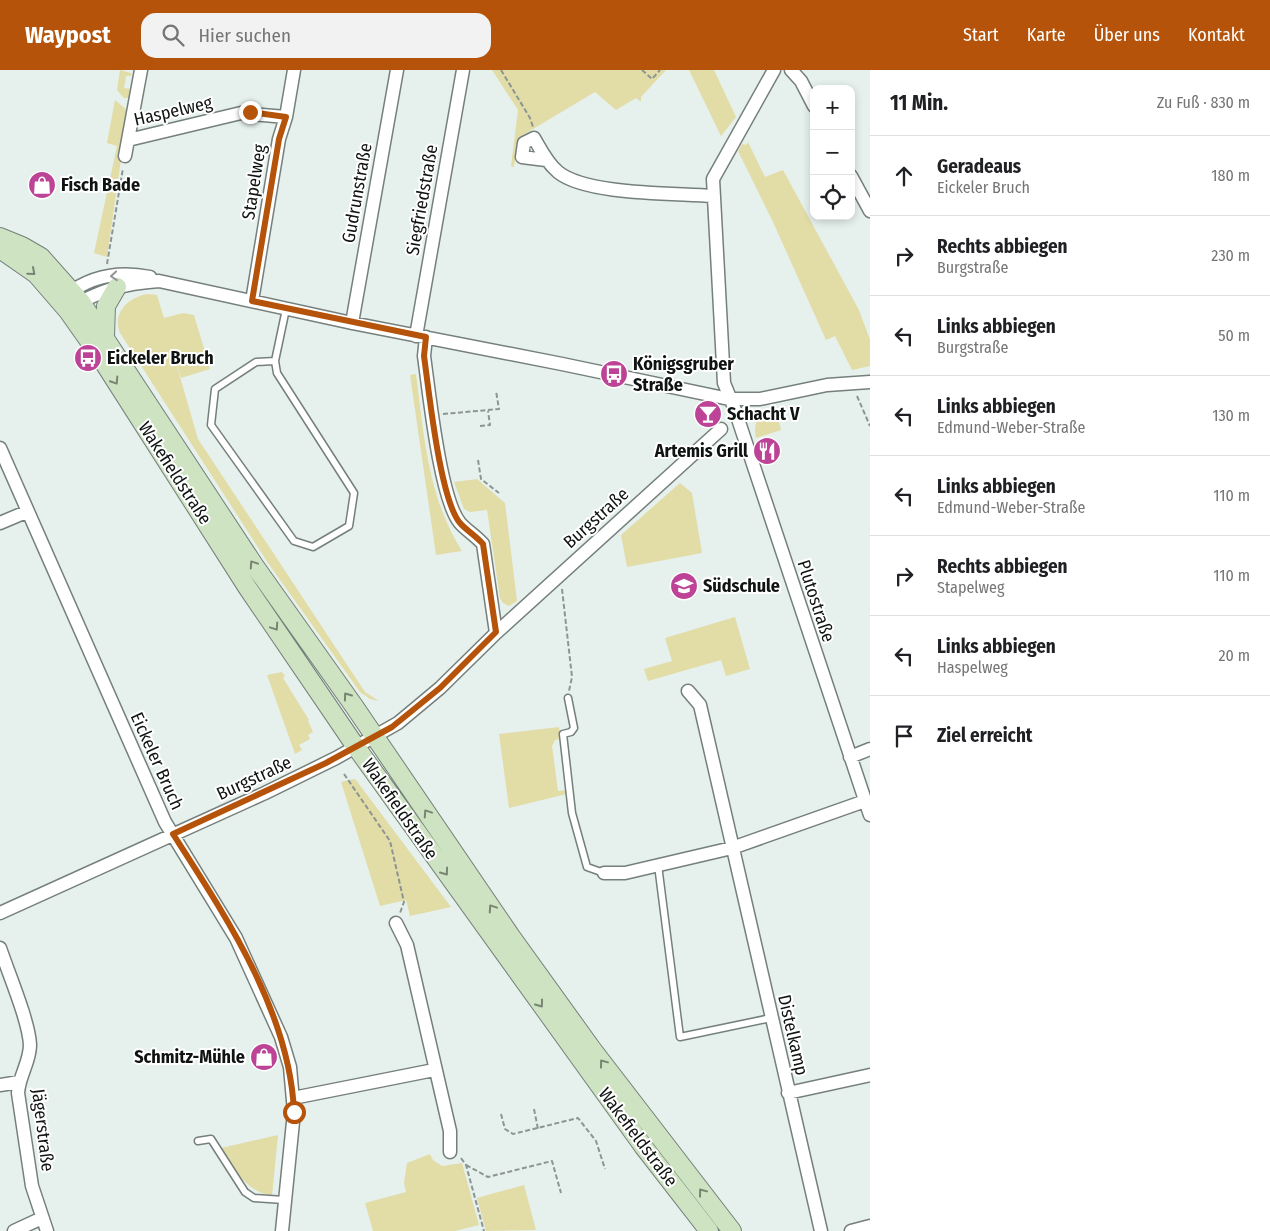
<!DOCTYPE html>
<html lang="de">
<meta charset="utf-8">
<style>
:root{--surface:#fff;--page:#f2f2f2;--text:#202124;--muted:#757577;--line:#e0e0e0;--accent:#b45309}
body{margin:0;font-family:"Fira Sans Condensed",sans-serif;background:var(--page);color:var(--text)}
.controls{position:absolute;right:15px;top:15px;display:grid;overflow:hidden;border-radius:10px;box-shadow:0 2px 8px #0003}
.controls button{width:45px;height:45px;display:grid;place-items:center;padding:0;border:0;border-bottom:1px solid var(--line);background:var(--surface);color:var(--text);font:25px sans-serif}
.stop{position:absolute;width:15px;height:15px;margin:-11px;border:4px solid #b45309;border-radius:50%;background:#fff}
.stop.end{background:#b45309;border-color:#fff;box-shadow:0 1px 5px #0008}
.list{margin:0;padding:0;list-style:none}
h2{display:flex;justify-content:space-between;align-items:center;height:65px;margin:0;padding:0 20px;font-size:21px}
h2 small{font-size:16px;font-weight:400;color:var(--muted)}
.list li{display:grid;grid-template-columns:32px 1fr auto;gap:15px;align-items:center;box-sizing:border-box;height:80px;padding:0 20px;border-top:1px solid var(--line)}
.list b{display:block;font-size:19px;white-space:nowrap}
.list p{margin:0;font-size:16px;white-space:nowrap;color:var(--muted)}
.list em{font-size:16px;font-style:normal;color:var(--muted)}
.icon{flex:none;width:28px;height:28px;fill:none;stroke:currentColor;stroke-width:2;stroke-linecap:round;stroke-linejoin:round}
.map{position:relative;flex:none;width:870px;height:1161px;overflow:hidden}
header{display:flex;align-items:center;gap:30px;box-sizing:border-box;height:70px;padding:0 25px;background:var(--accent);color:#fff}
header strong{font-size:24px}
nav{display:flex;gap:28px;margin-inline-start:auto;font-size:18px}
.search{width:350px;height:45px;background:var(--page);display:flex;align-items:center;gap:12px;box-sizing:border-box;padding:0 18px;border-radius:15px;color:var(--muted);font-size:19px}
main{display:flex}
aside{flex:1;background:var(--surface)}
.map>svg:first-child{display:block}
</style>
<header>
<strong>Waypost</strong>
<div class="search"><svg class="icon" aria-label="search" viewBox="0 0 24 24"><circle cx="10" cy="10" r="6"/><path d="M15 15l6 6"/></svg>Hier suchen</div>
<nav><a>Start</a><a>Karte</a><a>Über uns</a><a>Kontakt</a></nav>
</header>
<main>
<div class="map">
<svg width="870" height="1161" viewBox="0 0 870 1161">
<rect width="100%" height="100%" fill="#e6f1ed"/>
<path fill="#e2dca7" d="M120 0 131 3V6H126L124 18 132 19 129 28H124L117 20Z
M492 0H666L641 27V32L636 28 616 40 595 22 518 68 514 97 511 96 518 40Z
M689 0H714L736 47 721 66Z
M115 30 128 41 107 187 94 183 117 76 107 73Z
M748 72 765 107 783 100 859 240 870 270V296L852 300 835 266 826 270 773 152 738 81 742 74 746 75Z
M148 224 157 225 164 248 183 243 194 245 210 299 181 308 172 279 198 369 365 622 379 631 370 629 360 622 268 493 120 263C112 243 128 227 148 224Z
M416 304C424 365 428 428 462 481L436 485 410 305Z
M776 338 781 360 756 368C752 352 760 342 776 338Z
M477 409 505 433 517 531 509 536 503 533 500 528 487 440 470 442 464 439 454 412Z
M680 413 692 423 702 483 627 497 621 465Z
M735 547 750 599 726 606 721 590 648 611 644 599 672 591 665 568Z
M282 602 285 606 283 608 309 650 308 651 313 662 308 665 310 669 299 675 302 680 295 684 267 605Z
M559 657 561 669 555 670 552 676 558 721 567 720V724L509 738 499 664Z
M354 709 356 710 451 837 410 846 406 830 380 836 341 712Z
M278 1065 272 1126C245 1121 235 1099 221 1078Z
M430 1084 433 1090 442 1096 462 1093 479 1155 455 1161H373L365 1133 406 1122 404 1113 407 1093Z
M524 1115 536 1160 486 1161 477 1128Z"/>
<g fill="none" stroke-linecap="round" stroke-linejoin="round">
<g stroke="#757f7b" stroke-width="9">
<path id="service" d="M275 291 256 292 215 319 211 355 294 471 313 477 349 456 354 423 277 303 275 291 286 239
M568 628 574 658 571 662 563 664 572 743 587 797 604 803
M658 795 680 967 771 948
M198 1071 211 1069 245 1122 254 1128 284 1130"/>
</g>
<g stroke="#757f7b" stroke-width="15">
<path id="minor" d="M774 0 713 109 724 313 735 340 870 745
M791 0 801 11 814 36
M128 70 241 43 286 47
M125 86 141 0
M546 90 522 87 524 73 534 68C541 80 547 93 558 102 586 125 674 123 712 126
M851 106 870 141
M65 226C90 206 120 201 150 207
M252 231 279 69 286 47 294 0
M74 237C99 219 129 213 159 211L352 253 562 294 729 329H760L827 315 870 312
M352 253 397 0
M416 266 463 0
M426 267 424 286C429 321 440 429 460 453 466 460 475 465 483 474L496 563
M0 378 165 752 236 868 281 967 290 997 294 1042 282 1161
M0 453 26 442
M688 621 700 635 821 1161
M850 687 870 679
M604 803H625L732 778 865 731
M0 843 265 723 336 688 398 653 440 618 496 563 721 359
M396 853 407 875 450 1061V1082
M0 878C8 902 29 951 30 975 30 992 19 1006 18 1023L32 1116 47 1161
M0 1015 19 1012
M788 1023 870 1005
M293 1028 434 1000
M14 1161 42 1148
M851 1161 870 1156"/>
</g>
<g stroke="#757f7b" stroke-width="20">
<path id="secondary" d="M0 167 22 176 41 187 81 232 254 495 354 636 510 865 592 979 732 1161
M0 179 36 204 68 241 99 285 247 517 356 677 643 1076 709 1161
M105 267 106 236 117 217"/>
</g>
<path stroke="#8d9592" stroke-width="2" stroke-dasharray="5 2.5" stroke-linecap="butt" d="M501 0 530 48 533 57
M642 0 652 9 660 0
M107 194 123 98
M857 326 870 356
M443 344 499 339 496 321
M480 356 490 355 488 341
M478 390 481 409 499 423
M562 519 572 607 569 621
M344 704 390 771 404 832 400 843
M534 1039 538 1059
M501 1044 505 1059 513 1064 578 1048 596 1071 605 1099
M461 1088 466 1095 484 1161
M466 1095 488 1107 552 1091 561 1123"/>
<use href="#service" stroke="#fff" stroke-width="6"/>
<use href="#minor" stroke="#fff" stroke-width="12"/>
<use href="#secondary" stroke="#cee3c2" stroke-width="18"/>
</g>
<defs><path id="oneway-chevron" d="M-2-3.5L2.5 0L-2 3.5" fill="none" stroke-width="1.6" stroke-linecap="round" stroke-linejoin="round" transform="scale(1.25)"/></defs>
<g stroke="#788572">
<use href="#oneway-chevron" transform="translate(32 202) rotate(41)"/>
<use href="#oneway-chevron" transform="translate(115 311) rotate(57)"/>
<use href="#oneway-chevron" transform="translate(253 494) rotate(-124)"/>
<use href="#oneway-chevron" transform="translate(275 557) rotate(56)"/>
<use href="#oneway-chevron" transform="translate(347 626) rotate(-126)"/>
<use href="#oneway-chevron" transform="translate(427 743) rotate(-124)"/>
<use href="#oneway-chevron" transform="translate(445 802) rotate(54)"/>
<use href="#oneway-chevron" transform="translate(492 838) rotate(-124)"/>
<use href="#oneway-chevron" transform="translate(540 934) rotate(54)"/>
<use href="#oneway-chevron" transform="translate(603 993) rotate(-127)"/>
<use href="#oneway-chevron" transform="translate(702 1122) rotate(-127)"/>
</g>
<use stroke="#939594" href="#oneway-chevron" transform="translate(114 206) rotate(175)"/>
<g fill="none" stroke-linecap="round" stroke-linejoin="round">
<path stroke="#b45309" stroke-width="6" d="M250 42 286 47 279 69 252 231 426 267 424 286C429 321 440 430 460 453 466 460 475 465 483 474L496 562 440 618 392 657 326 693 173 764C225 845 290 942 294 1042"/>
</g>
<defs>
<g id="shop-disc" transform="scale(1.4375)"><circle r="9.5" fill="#bc4396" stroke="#fff"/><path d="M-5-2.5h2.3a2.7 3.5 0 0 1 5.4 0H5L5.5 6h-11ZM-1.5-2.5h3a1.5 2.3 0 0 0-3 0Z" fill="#fff"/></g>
<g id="bus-disc" transform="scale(1.4375)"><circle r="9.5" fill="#bc4396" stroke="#fff"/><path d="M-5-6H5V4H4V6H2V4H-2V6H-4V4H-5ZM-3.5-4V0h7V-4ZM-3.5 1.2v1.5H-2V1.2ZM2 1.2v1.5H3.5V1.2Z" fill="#fff"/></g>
<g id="bar-disc" transform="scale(1.4375)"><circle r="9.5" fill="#bc4396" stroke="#fff"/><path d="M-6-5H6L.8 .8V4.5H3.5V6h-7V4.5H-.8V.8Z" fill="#fff"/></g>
<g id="restaurant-disc" transform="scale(1.4375)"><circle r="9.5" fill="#bc4396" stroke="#fff"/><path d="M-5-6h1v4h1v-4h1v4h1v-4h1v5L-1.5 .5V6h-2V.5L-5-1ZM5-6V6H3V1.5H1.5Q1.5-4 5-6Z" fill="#fff"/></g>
<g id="school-disc" transform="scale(1.4375)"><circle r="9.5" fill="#bc4396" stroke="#fff"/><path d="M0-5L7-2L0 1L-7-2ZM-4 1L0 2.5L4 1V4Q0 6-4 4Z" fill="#fff"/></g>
</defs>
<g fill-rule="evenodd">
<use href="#shop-disc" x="42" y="115"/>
<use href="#bus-disc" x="88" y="288"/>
<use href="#bus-disc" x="614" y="304"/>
<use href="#bar-disc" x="708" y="344"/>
<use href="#restaurant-disc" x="767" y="381"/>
<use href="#school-disc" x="684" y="516"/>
<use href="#shop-disc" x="264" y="987"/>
</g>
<g text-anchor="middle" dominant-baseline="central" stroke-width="4" stroke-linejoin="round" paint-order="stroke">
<g font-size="18" fill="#0f1311" stroke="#fff">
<text transform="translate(173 41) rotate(-13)">Haspelweg</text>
<text transform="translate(254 112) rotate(-81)">Stapelweg</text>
<text transform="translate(357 123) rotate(-80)">Gudrunstraße</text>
<text transform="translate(422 130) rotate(-80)">Siegfriedstraße</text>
<text transform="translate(175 403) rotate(57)">Wakefieldstraße</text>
<text transform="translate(596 448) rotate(-42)">Burgstraße</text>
<text transform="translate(816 531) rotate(72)">Plutostraße</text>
<text transform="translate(157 691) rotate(66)">Eickeler Bruch</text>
<text transform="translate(254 708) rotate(-25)">Burgstraße</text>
<text transform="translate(400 739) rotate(55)">Wakefieldstraße</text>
<text transform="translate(793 965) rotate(77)">Distelkamp</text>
<text transform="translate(43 1060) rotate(83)">Jägerstraße</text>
<text transform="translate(638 1067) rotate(53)">Wakefieldstraße</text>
</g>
<g font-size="18" font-weight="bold" fill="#0f1311" stroke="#fff" text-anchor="start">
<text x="61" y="115">Fisch Bade</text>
<text x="107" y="288">Eickeler Bruch</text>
<text x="633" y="294">Königsgruber<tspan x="633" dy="21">Straße</tspan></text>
<text x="727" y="344">Schacht V</text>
<text x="748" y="381" text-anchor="end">Artemis Grill</text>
<text x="703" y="516">Südschule</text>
<text x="245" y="987" text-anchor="end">Schmitz-Mühle</text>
</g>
</g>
</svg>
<div class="controls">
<button>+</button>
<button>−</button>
<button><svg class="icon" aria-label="locate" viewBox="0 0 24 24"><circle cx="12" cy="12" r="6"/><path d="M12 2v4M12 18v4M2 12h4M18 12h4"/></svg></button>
</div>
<div class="stop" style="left:294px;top:1042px"></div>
<div class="stop end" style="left:250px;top:42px"></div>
</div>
<aside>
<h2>11 Min.<small>Zu Fuß · 830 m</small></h2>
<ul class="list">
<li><svg class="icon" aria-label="ahead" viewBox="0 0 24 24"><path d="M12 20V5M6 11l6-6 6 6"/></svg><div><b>Geradeaus</b><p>Eickeler Bruch</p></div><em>180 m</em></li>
<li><svg class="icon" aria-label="right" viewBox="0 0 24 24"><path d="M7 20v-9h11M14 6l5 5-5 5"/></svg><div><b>Rechts abbiegen</b><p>Burgstraße</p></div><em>230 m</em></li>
<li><svg class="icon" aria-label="left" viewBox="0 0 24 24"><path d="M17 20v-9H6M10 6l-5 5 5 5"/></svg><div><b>Links abbiegen</b><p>Burgstraße</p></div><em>50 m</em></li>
<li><svg class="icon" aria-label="left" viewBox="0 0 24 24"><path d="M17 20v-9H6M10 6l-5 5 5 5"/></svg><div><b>Links abbiegen</b><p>Edmund-Weber-Straße</p></div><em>130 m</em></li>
<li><svg class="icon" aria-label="left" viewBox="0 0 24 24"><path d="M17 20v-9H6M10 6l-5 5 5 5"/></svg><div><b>Links abbiegen</b><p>Edmund-Weber-Straße</p></div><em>110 m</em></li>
<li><svg class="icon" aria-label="right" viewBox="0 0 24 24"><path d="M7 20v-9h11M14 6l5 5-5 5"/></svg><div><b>Rechts abbiegen</b><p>Stapelweg</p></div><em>110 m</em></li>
<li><svg class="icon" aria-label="left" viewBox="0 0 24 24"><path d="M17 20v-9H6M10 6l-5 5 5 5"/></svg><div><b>Links abbiegen</b><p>Haspelweg</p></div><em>20 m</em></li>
<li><svg class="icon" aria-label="arrive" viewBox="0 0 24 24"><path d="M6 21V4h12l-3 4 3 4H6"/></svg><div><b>Ziel erreicht</b></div></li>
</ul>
</aside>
</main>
